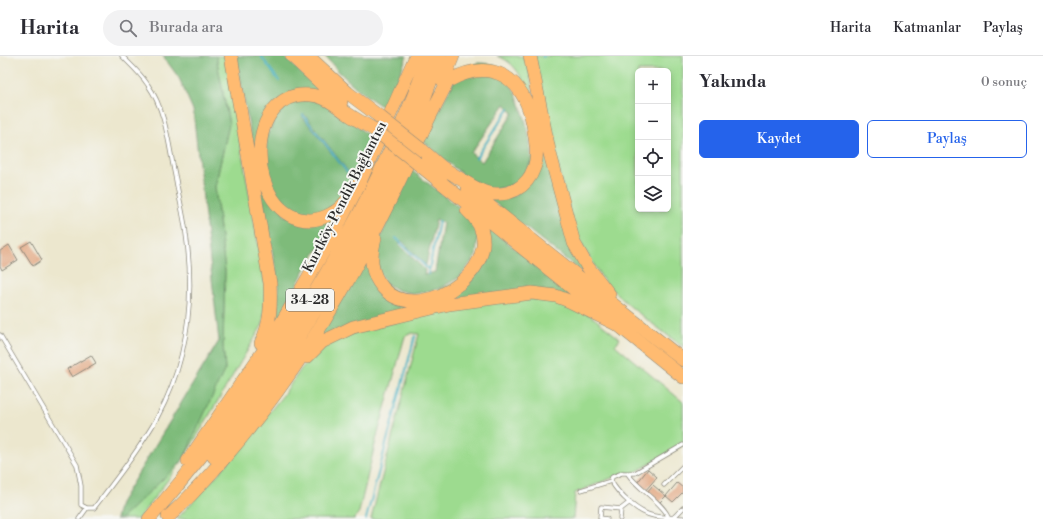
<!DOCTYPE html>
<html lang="tr">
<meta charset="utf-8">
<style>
:root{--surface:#fff;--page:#f2f2f3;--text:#2b2b33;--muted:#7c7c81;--line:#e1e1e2;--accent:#2563eb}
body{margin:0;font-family:"Libre Bodoni",serif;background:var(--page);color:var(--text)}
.controls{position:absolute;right:12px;top:12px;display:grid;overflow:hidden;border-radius:6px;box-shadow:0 2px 6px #0003}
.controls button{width:36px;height:36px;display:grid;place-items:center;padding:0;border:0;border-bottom:1px solid var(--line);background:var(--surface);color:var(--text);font:20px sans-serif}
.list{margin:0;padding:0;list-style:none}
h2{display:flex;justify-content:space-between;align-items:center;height:52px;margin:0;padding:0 16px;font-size:17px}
h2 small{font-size:13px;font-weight:400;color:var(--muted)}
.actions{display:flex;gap:8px;padding:12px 16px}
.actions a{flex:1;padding:9px 0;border:1px solid var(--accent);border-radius:6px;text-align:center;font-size:14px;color:var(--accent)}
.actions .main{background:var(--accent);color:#fff}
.icon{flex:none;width:22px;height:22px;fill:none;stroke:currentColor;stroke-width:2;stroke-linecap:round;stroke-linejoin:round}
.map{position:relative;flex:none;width:683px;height:463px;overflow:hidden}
header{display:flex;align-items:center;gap:24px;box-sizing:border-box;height:56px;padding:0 20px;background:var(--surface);border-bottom:1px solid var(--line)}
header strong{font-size:19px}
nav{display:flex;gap:22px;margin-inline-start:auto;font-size:14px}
.search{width:280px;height:36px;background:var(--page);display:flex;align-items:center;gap:10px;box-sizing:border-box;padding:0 14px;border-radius:22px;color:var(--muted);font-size:15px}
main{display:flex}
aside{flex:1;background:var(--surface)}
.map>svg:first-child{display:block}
</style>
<header>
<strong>Harita</strong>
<div class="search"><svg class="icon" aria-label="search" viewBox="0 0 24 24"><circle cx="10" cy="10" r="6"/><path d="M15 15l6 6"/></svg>Burada ara</div>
<nav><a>Harita</a><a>Katmanlar</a><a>Paylaş</a></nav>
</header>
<main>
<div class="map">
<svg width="683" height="463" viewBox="0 0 683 463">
<rect width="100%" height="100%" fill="#f6f6f2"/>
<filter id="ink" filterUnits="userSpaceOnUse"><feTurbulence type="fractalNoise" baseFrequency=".025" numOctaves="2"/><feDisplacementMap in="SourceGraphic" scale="8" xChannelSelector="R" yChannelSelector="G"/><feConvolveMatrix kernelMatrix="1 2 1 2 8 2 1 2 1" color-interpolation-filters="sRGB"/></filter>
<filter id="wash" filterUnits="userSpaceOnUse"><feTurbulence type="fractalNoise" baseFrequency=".012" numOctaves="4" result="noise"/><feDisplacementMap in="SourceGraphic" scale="16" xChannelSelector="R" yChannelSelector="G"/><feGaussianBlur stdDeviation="0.9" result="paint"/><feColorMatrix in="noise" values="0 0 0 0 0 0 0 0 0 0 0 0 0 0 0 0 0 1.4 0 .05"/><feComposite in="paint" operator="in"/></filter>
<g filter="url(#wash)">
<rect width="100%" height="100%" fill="#ece7ce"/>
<path fill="#9ddb8f" stroke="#64835d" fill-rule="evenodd" d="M216 0H225L266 233 263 268 183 404 138 463H120L225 313 223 288 225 215 215 131 229 68Z
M497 0H527L536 58C528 37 522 8 497 0Z
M534 0H683V291L632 252 605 227 576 179 562 128ZM638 15H668V153H638Z
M508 243H551L590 259 620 283 615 289 683 346V389L632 418 626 416 575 437 573 463H371L419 278 412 277 405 280 376 384 359 456 354 463H177L228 407 284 338 301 313 321 292 337 282 416 260Z"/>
<path fill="#7ebb7a" stroke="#547352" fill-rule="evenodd" d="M163 0H216L229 68 215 131 225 215 223 288 225 313 183 404 121 463H116L120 447 219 285 193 54 179 22Z
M236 0H284L321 37 288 38 257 100 285 160 340 157 303 217 277 267 278 228 276 215Z
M325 0H407L386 53C362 38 343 22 325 0Z
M477 7C485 7 496 8 502 14 518 32 540 96 527 118 521 127 511 130 501 132 498 132 493 134 489 134 475 132 436 96 423 85L458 17ZM505 48 513 57 482 106 471 97Z
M317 43 348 62 373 84 349 133 338 149 311 160 291 155 273 135 265 111 267 75 287 45ZM304 58 347 114V117L302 60Z
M540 84 586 214 582 216 487 141 515 140Z
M411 114 464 155 478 176 476 200 460 221 438 233 415 238 397 234 386 227 379 216 375 200 381 180ZM436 163 443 167 435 216 424 219 425 214 399 188 402 185 426 209Z
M482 166 577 242 458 243 311 291 369 196 367 210 409 250 481 213Z"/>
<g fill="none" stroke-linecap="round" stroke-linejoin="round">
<path stroke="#45b1c3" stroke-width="2" d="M261 0 279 25
M543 1 544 0
M303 59 347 116
M476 102 509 52
M396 182 429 214
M428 218 439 165
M366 463 415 280"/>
</g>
<g id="blocks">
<path fill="#e09e75" d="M31 185 42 204 33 210 21 191Z
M9 189 18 204 2 214 0 210V195Z
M91 299 96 307 72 321 67 313Z
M648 413 657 421 645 435 637 427Z
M677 427 683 432V436L673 446 666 440Z
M653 429 666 440 659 447 647 436Z"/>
</g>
</g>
<g filter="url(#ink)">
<use href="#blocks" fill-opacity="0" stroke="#8c897c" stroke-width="1"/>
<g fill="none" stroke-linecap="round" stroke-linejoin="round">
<g stroke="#8c897c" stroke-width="5">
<path id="lane" d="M0 279 77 409 81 430V449L87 452H94C116 423 139 394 157 362 188 305 195 241 186 178 184 160 179 142 176 124 169 93 167 56 148 29 141 18 131 9 122 0
M683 389 635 417H622L612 421 611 425C619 439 638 457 654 460 664 462 674 461 683 462
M628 418C638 433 661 445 668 460
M664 429 683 410
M581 434 611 425
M674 461 683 452
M79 463 87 452
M607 463 600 462 601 451 621 453 630 446
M620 463 621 453"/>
</g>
<g stroke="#8c897c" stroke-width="14">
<path id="highway" d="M231 0 270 227C271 249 271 267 261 287
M292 0 341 46
M308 0 348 37 380 61
M530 0 549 94 574 187 587 210 609 238
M443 25 453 0
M422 94 447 116
M417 107 683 321
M468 133 683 304
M347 144C339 155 325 163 311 164 244 165 240 24 317 40 329 42 339 52 348 58 357 64 366 69 375 74
M375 183C370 201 370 217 383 232 422 275 522 202 467 154
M307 301 322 286 353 271 449 248 532 237 556 240 569 245 618 269
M214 401 271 325 345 207 420 54 440 0
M188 405 273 281 332 181 359 128 416 0
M168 461C188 444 204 425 221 406 284 334 336 252 379 166 403 120 423 71 448 25 493 0 524 22 533 69 535 82 539 99 534 112 527 132 509 141 488 137 477 135 452 117 440 110
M149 463C267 328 367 169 429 0"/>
</g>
<use href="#lane" stroke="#fff" stroke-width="3.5"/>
<use href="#highway" stroke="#ffbb71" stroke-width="13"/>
<g stroke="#8c897c" stroke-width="14" stroke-linecap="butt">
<path id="highway-bridge" d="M380 61 422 94
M375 74 417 107"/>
</g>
<use href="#highway-bridge" stroke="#ffbb71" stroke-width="13"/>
</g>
</g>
<g text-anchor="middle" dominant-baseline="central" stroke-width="4" stroke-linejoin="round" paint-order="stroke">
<rect fill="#f6f6f2" stroke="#686867" stroke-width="1" x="286" y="233" width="48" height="22" rx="3"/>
<g font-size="13" font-weight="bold" fill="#2b2b2b">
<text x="310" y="244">34-28</text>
</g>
<g font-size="14" fill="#2b2b2b" stroke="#f6f6f2">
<text transform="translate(345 141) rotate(-63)">Kurtköy-Pendik Bağlantısı</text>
</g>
</g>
</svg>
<div class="controls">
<button>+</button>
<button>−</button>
<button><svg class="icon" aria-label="locate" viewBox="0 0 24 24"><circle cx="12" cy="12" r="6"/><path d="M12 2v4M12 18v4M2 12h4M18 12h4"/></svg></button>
<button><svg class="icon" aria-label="layers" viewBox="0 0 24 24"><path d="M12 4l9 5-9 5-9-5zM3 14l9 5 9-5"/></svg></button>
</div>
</div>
<aside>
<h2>Yakında<small>0 sonuç</small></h2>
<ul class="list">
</ul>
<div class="actions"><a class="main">Kaydet</a><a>Paylaş</a></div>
</aside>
</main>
